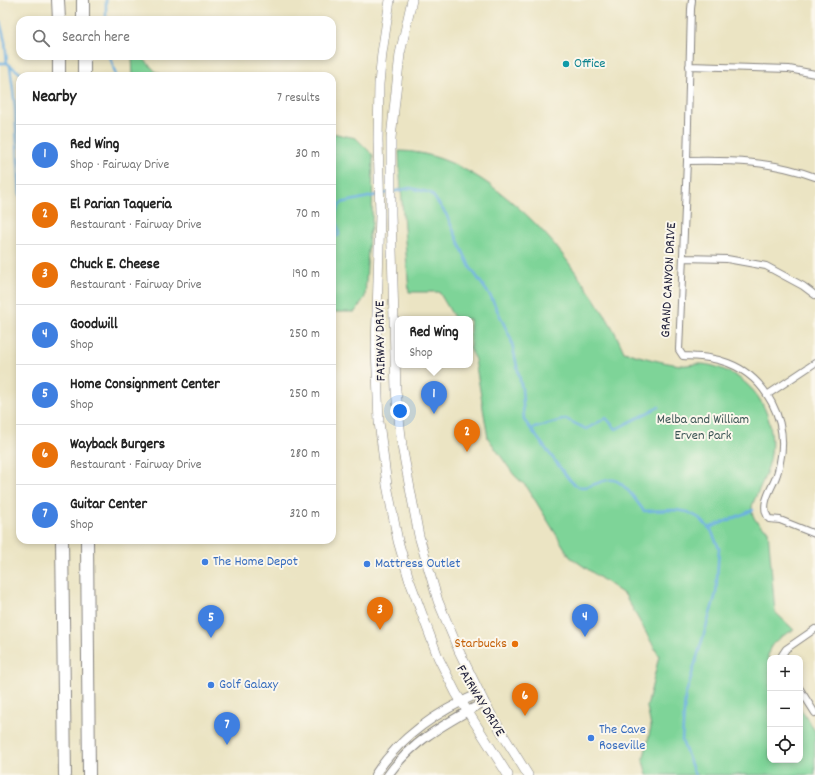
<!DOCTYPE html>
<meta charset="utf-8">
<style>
:root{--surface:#fff;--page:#f6f6f6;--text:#222;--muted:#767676;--line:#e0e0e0;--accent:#ea580c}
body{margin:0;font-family:Dekko,sans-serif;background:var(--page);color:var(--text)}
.controls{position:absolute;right:12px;bottom:12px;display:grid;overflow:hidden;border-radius:8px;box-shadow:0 2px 6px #0003}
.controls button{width:36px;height:36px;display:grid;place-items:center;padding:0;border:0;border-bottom:1px solid var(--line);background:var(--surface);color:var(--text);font:20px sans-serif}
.you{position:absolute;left:400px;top:411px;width:14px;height:14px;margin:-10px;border:3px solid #fff;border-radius:50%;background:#1a73e8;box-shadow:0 0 0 6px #1a73e833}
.badge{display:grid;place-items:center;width:26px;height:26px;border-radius:50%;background:var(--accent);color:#fff;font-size:13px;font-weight:700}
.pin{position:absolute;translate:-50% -33px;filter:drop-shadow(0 1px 2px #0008)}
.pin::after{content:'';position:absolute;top:21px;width:14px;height:12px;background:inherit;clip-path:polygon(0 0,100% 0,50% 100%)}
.popup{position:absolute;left:395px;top:316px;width:78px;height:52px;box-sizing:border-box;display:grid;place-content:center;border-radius:8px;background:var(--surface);filter:drop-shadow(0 1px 3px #0005);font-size:13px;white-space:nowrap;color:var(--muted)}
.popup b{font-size:15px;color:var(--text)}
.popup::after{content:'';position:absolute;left:50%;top:100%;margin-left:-8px;border:8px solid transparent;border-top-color:var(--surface)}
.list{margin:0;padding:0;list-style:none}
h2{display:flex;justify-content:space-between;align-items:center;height:52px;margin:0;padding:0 16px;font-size:17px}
h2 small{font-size:13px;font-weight:400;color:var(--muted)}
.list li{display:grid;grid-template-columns:26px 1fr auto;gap:12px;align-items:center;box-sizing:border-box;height:60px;padding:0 16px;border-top:1px solid var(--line)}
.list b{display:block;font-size:15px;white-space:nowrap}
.list p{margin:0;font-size:13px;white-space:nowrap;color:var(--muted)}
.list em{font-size:13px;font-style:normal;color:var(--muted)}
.icon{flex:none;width:22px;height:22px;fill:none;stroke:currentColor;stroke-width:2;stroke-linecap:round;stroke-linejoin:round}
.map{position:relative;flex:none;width:815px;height:775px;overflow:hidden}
.search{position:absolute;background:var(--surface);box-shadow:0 2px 6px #0003;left:16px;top:16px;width:320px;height:44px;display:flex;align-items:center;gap:10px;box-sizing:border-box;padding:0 14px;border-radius:12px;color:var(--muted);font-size:15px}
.panel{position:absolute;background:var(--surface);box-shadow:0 2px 6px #0003;left:16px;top:72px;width:320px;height:472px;border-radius:12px}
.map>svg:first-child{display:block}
</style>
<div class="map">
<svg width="815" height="775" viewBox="0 0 815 775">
<rect width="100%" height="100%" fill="#fbf7ec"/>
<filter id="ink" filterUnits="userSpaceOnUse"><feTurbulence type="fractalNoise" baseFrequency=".025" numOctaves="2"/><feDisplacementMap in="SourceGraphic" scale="8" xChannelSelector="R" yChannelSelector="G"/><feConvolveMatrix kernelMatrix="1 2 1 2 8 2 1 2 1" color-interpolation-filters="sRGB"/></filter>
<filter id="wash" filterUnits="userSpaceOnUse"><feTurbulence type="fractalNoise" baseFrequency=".012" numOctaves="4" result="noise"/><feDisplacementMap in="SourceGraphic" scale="16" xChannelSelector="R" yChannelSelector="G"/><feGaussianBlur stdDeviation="0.9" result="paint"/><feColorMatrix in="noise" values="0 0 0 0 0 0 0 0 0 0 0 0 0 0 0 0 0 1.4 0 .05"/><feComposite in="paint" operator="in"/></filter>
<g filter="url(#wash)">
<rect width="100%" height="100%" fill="#ebe4c3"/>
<path fill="#7ed498" stroke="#507b6a" d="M132 56H141L156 72 165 76H133Z
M332 133 356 138 373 155 372 224 369 235 365 297 355 312H332Z
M399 151C455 151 512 197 548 237 564 255 579 277 593 297 599 307 606 316 611 325 616 334 620 343 624 352 643 357 662 363 681 365 686 366 691 364 696 364 711 363 727 370 739 378 770 399 779 440 766 473 764 480 752 503 752 507 751 518 759 526 768 530L775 612 794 630C779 637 762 647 770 666V760H800V708L815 731V775H647L643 761 651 727 647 707 659 656 625 595 570 557 527 487 514 475 488 438 475 360 470 348V319H455L439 292H409L400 176Z"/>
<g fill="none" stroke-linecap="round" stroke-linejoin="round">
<path stroke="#6cb0e2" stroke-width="2.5" d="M106 0V20
M0 21 5 42 7 63
M110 56 116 76
M0 63H7L24 76
M10 66 15 107 20 196
M332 239 339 235 335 213 341 203 410 188 431 193 446 214 470 267 491 297 511 339 522 389 524 420 568 478C570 480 573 483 575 485 588 493 604 475 617 481 628 487 636 501 644 511L676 510 688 512 699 518 711 530 719 548 716 594 685 697 682 741 695 775
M531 429 566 419 586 429 606 418 616 429 659 407
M709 528 753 510"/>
</g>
</g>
<g filter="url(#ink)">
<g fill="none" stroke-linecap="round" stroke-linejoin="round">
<g stroke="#86837f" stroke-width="8">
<path id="minor" d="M692 0 691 9 687 161 679 350 683 356C699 357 713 357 728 363 767 378 789 422 780 462 779 467 778 472 776 477 771 490 759 505 769 519L780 520 815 534
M689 66 789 69 815 74
M687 161C731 160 773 161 815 177
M683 258 727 259 766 266 803 286 815 295
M767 395 815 363
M783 658 782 655 786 649 815 629
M800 689 815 713"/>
</g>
<g stroke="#86837f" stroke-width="10">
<path id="tertiary" d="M375 775C400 736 438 711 480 693
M388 775C414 739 447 723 484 702"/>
</g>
<g stroke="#86837f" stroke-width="10">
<path id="secondary" d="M390 0 382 53 379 84 378 140 380 214 376 347 379 422 387 485 398 541 409 579 438 657 456 693 508 775
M412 0 400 54 391 138V214L396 391 402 446 419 536 438 601 459 651 484 702 505 738 528 775"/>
</g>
<g stroke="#86837f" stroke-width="14">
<path id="motorway" d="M58 0 59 20
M83 0V20
M59 56V76
M84 56V76
M62 540 65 775
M87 540 89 775"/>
</g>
<use href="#minor" stroke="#fff" stroke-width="6"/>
<use href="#tertiary" stroke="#fff" stroke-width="8"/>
<use href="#secondary" stroke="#fff" stroke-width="9"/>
<use href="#motorway" stroke="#fff" stroke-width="12"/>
</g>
</g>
<circle fill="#0f9aa8" stroke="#fbf7ec" stroke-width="1.5" cx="566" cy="64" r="4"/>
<g fill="#3f7fe0" stroke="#fbf7ec" stroke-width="1.5">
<circle cx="205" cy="562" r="4"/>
<circle cx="367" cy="564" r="4"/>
<circle cx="211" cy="685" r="4"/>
<circle cx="591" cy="738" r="4"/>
</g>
<circle fill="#e8710a" stroke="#fbf7ec" stroke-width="1.5" cx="515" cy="644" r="4"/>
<g text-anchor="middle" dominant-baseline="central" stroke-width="4" stroke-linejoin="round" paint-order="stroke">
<g font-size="14" fill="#0d838f" stroke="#fbf7ec" text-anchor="start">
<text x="574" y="64">Office</text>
</g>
<g font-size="14" fill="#22223b" stroke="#fbf7ec">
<text transform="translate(669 280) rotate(-87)">GRAND CANYON DRIVE</text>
<text transform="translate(381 341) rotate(-91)">FAIRWAY DRIVE</text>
<text transform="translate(480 701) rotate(59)">FAIRWAY DRIVE</text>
</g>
<g font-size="14" fill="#3e5757" stroke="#fbf7ec">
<text x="703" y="420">Melba and William<tspan x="703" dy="16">Erven Park</tspan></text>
</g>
<g font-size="14" fill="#366cbe" stroke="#fbf7ec" text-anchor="start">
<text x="213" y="562">The Home Depot</text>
<text x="375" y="564">Mattress Outlet</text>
<text x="219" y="685">Golf Galaxy</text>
<text x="599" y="730">The Cave<tspan x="599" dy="16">Roseville</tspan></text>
</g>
<g font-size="14" fill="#c56008" stroke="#fbf7ec" text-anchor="end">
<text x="507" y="644">Starbucks</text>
</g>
</g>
</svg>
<div class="controls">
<button>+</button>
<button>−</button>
<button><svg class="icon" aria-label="locate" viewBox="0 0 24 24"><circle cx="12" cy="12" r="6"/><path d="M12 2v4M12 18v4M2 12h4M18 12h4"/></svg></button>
</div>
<div class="you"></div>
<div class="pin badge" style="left:434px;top:414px;background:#3f7fe0">1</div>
<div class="popup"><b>Red Wing</b>Shop</div>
<div class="pin badge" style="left:467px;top:452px;background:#e8710a">2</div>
<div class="pin badge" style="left:380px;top:630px;background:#e8710a">3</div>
<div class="pin badge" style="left:585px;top:637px;background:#3f7fe0">4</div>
<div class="pin badge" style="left:211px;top:638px;background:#3f7fe0">5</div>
<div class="pin badge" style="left:525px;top:716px;background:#e8710a">6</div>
<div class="pin badge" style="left:227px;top:745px;background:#3f7fe0">7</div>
<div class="search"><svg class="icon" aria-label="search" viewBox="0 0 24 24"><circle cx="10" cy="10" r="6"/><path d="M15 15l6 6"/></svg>Search here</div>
<section class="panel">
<h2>Nearby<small>7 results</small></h2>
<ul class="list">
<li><span class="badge" style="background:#3f7fe0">1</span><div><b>Red Wing</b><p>Shop · Fairway Drive</p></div><em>30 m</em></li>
<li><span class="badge" style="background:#e8710a">2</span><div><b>El Parian Taqueria</b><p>Restaurant · Fairway Drive</p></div><em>70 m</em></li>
<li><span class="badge" style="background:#e8710a">3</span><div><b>Chuck E. Cheese</b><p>Restaurant · Fairway Drive</p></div><em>190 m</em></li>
<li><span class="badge" style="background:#3f7fe0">4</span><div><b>Goodwill</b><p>Shop</p></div><em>250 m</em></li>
<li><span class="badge" style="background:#3f7fe0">5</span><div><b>Home Consignment Center</b><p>Shop</p></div><em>250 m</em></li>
<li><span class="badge" style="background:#e8710a">6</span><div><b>Wayback Burgers</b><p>Restaurant · Fairway Drive</p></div><em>280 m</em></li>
<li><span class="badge" style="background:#3f7fe0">7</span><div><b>Guitar Center</b><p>Shop</p></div><em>320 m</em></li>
</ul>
</section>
</div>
